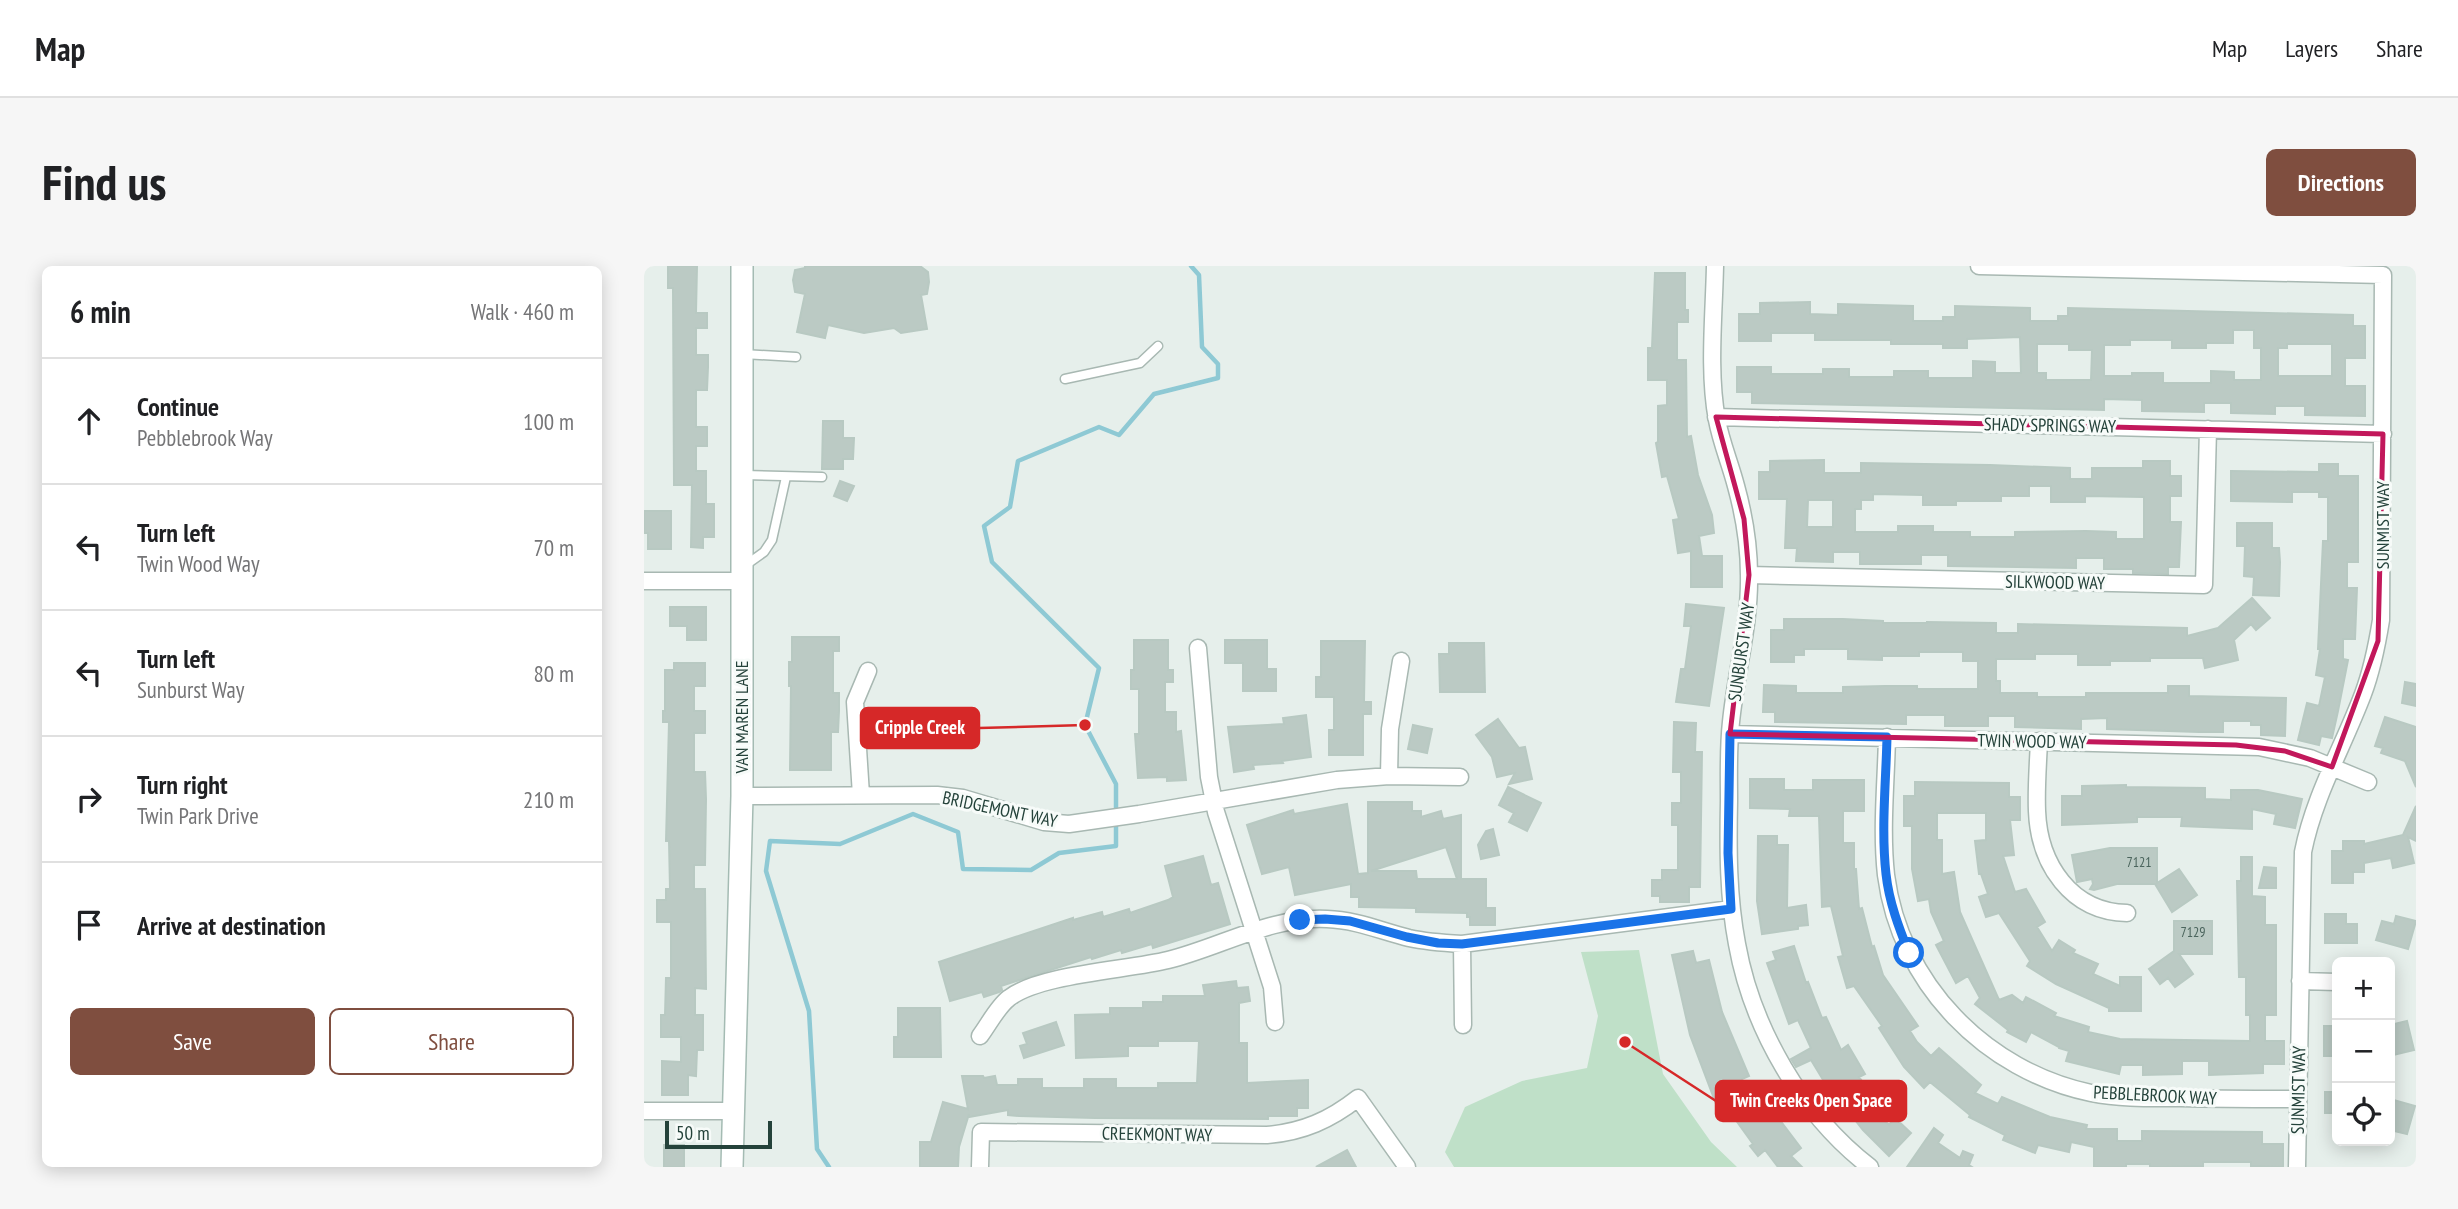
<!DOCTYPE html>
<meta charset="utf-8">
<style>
:root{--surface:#fff;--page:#f6f6f6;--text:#202124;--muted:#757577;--line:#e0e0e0;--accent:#7f4e3f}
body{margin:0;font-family:"PT Sans Narrow",sans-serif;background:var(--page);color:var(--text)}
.controls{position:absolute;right:21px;bottom:21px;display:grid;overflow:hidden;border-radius:10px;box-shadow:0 4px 18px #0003}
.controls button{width:63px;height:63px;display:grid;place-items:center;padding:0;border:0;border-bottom:2px solid var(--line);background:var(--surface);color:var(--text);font:35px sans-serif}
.scale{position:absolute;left:21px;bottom:18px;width:107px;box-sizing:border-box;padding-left:7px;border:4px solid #24423a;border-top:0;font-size:19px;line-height:24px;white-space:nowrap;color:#24423a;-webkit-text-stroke:5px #f7fbf9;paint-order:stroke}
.stop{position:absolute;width:21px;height:21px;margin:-16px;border:5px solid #1a73e8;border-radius:50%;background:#fff}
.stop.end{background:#1a73e8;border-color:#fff;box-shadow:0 2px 7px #0008}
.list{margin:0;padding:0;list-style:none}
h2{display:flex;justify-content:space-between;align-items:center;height:91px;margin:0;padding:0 28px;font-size:30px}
h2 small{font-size:23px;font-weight:400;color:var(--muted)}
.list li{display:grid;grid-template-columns:46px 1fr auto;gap:21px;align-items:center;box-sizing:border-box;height:126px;padding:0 28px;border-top:2px solid var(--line)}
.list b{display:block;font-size:26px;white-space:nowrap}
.list p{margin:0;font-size:23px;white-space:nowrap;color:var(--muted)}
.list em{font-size:23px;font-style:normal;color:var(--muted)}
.actions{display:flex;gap:14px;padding:21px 28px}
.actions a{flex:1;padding:16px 0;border:2px solid var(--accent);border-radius:10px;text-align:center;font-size:24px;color:var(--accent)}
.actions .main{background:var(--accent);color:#fff}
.icon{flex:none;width:38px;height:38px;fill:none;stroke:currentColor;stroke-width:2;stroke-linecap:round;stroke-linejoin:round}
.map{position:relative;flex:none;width:1772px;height:901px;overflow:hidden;border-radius:10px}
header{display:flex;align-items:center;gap:42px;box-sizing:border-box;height:98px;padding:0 35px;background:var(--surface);border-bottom:2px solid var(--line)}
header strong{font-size:33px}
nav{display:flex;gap:38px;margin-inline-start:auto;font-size:24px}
.intro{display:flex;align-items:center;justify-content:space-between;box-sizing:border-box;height:168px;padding:0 42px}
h1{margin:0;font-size:49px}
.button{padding:18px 32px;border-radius:10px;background:var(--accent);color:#fff;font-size:24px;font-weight:700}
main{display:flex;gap:42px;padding:0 42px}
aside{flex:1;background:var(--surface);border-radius:10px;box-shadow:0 4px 18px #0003}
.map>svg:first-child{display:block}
</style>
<header>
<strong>Map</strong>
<nav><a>Map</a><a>Layers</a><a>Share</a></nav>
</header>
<div class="intro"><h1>Find us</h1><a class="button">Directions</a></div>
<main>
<aside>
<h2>6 min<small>Walk · 460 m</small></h2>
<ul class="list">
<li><svg class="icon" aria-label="ahead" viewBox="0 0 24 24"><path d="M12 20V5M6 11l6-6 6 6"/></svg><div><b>Continue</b><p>Pebblebrook Way</p></div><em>100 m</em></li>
<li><svg class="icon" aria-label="left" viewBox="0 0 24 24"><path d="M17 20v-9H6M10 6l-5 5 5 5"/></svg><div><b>Turn left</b><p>Twin Wood Way</p></div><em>70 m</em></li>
<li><svg class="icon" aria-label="left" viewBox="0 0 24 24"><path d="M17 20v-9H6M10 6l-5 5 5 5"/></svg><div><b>Turn left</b><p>Sunburst Way</p></div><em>80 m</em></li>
<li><svg class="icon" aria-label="right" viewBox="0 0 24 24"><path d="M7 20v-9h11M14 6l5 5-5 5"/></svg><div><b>Turn right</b><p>Twin Park Drive</p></div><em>210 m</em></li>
<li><svg class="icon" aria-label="arrive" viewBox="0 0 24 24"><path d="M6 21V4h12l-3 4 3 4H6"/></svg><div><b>Arrive at destination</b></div></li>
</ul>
<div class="actions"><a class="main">Save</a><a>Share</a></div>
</aside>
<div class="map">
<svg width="1772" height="901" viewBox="0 0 1772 901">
<rect width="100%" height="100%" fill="#e6efeb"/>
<path fill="#bfe0c8" d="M995 684 1019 808 1067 876 1093 901H810L801 886 821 841 878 815 943 802 954 750 937 686Z"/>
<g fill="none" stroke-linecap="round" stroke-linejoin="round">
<path stroke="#8ec9d4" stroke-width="4.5" d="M472 547V518L441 459 455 402 348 296 340 260 366 241 374 195 455 161 475 169 510 128 574 112V98L558 81 555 9 547 0
M185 901 173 883 165 745 122 605 126 575 196 578 269 548 314 566 319 603 387 604 415 587 472 580V556"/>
</g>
<path fill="#bbcac4" stroke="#b8c9c2" stroke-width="2" fill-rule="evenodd" d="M24 0H53L52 47H63V62H52V89H64V101L63 124H52V161H63V180H52V205H62V238H70V271H59V282L47 281 48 219H30L29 22H24Z
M161 0H276L284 6 285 16 283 28 277 29 283 63 257 67 250 62 220 67 184 59 181 72 153 66 161 28 151 26 149 14 151 4 161 2Z
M1011 7H1041V44H1044V56H1033V94H1042L1043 171 1047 170 1054 209 1068 249 1070 267 1055 270 1058 290H1078V321H1047V285L1034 287 1029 254 1035 253 1023 210 1018 211 1012 177 1014 176V140L1023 139V114H1004V82H1008Z
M1166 36V48L1194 49V38L1269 40V55H1299V51H1311V40L1386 42V55H1414V50H1424V42L1709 49V60H1721V92H1701V120H1721V150L1661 149V140H1631V148L1587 147V137H1560V146L1498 145V134L1460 133V144L1108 137V126H1093V101H1127V108H1179V103H1205V111H1250V105H1284V112H1329V95L1351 96V107H1377L1376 71 1323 73V82H1299V78H1247V74H1171V67H1127V75H1095V48H1116V37ZM1589 64H1610V82H1617V114H1590V106L1567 105V117H1519V107H1488V110H1460V79H1486V74H1528V82H1562V77H1589ZM1393 78H1425V84H1448L1447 114H1402V107H1393ZM1643 78H1688V110H1634V82H1643Z
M179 155H199V172H210L209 193H199V203H178Z
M1180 194V207H1217V197L1346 199 1426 202V213H1448V202H1499V195H1526V210H1537V230H1526V256H1537L1535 301H1524V308L1489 307V303H1460V292H1432V302L1304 300V289H1277V298H1216V286H1189V296L1152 295 1153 282H1141L1143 233H1115V206H1126V195ZM1385 220H1407V236H1441V230L1500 231V273H1472V266L1442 265 1371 266V271H1326V266H1289V260H1254V266H1211V243H1217V234H1229V228L1279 229V239H1312V235H1357V230H1385ZM1164 234H1189V261H1163Z
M1675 198H1694V210H1714V296H1703V322H1713L1711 373H1699V393L1704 394 1694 445 1688 472 1677 470 1675 479 1654 474 1663 437 1675 440 1681 411 1672 409 1676 383H1674L1679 275H1684V231H1675V226H1648V236L1587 235V205L1675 206Z
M196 215 210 220 203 235 190 230Z
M0 245H27V283H4V267H0Z
M1593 257H1628V282H1635L1636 296 1635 330 1609 329 1610 311 1600 310 1601 280H1593Z
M1608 332 1626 352 1612 364 1607 358 1590 374 1594 394 1561 402 1559 392H1506V395H1466V399H1434V388H1391V393H1352V415H1356V427H1393V431H1442V427H1524V420H1545V430L1642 432 1641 470 1617 469V459H1607V455H1579V466H1555L1463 463V452L1437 453V463L1371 461V450H1344V460H1301V449H1262V458L1131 456V446H1119L1120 419 1152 420V427H1199V421L1241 420H1273V423H1334V395H1319V386H1275V390H1238V394L1204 393V383H1160V389H1150V396H1127V364H1140V353H1199L1239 355V357H1283V356L1352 357V367H1374V358L1543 362V370L1574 362Z
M1042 338 1080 342 1065 440 1032 436 1037 403H1041L1047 360H1040Z
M26 341H62V374H43V360H26Z
M148 371H195V385H189V427H195V445L194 466H187V504H146L147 420H145V396H148Z
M490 374H524V404H529V416H521V446H532V466L537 465 542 514 523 515V511L494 512 491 468H495V423H487V404H490Z
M581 374H623V403H632V425H599V397H581Z
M677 375H721L720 436H727V448H719V489H685V464H690V431H672V411H677Z
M805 377H840L841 426H796L795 388H805Z
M30 397H61V420H50V445H61V467H50V506H61L62 533 61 599H50V623H61L62 723 51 722V749H59V784H53L52 810 44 809V829H18V795L37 796V771H17V749H21L22 712H27V656H13V634H22V623H26L25 575H22L25 456H19V445H21V404H30Z
M1761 416 1772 418V440L1758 437Z
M662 449 667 491 638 495 639 497 609 499 610 503 590 506 584 461 640 458 639 452Z
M1741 451 1772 461V521L1761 495 1737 487 1739 482 1731 480Z
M854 453 875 482 881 481 888 513 865 518 871 507 853 511 848 491 832 469Z
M1030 456 1052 457 1051 486H1058L1056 621H1045V636H1016V630H1008V614H1018V604H1034V559H1028V537H1037V506H1029Z
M769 459 788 463 783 487 764 483Z
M1106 513H1140V524H1169V514H1220V545H1199V577H1210V603H1212L1215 643 1218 642 1228 681 1230 680 1239 709 1274 760 1266 765 1273 776 1287 790 1295 782 1337 819 1331 827 1354 838 1358 831 1406 851 1443 859 1442 863H1473V875H1498V865L1618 866V878H1639V901L1607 900V896H1559V900L1521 901H1506V898H1482V901H1450V881L1427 876 1425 886 1394 879 1391 887 1359 874 1361 869 1325 851 1326 849 1286 816 1280 822 1260 801 1235 762 1238 760 1210 720 1203 722 1194 691 1199 690 1187 640 1178 641 1175 550H1145L1146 543 1106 542Z
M1271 516 1365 517V531H1376V554H1366L1370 589 1359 590 1371 626 1382 623 1401 656 1393 661 1408 685 1415 674 1431 684 1429 687 1454 698 1449 708 1476 720V711H1497V745H1465V742L1412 718 1383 700 1386 695 1355 647 1342 651 1335 631 1344 628 1337 608H1335L1331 575 1342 574V547H1293V574H1298V608L1310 606 1316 646 1355 734 1368 729 1379 737 1382 731 1412 747 1410 750 1445 761 1444 766 1476 773 1606 775V749H1602V711H1595L1593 615H1597V591H1608V630L1621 631V659H1632V749H1621V775H1640V798H1619V807L1565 809V795H1538V808L1499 809V799H1477L1475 808 1422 795 1425 785 1415 782V781L1387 766 1382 776 1363 766 1364 764 1331 738 1336 732 1324 710 1312 717 1292 679 1300 675 1287 646 1285 633 1274 635 1268 603V560H1260V530H1271Z
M1482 519V521L1561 522V533L1587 534V524H1614L1658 533 1651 562 1630 558 1632 548 1608 543V563L1537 560 1538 551H1493V556L1418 559V530H1438V520Z
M864 521 897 537 883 565 865 556 870 547 855 539Z
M724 536H768V545H777V551L797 545 799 553 817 549V613H842V642H851V659H826V651H823V647L772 646V642L715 641V631H707V618L651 629 645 601 618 608 603 559 649 544 650 548 703 538 714 608 724 607ZM802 581 813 613H773L772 605H727Z
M1772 540V575L1764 571 1770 597 1749 602 1747 592 1720 597V606H1709V617H1688V585H1699V575H1720V578L1759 569Z
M849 563 855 589 837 593 834 579 842 565Z
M1114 570H1133V579H1144L1143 642 1162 639 1164 659 1154 660V663L1118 668 1113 635Z
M1466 582H1513V617L1535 603 1553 629 1528 646 1511 618H1473L1450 624 1446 623 1449 618 1448 613 1433 616 1428 589Z
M559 590 567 619 574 617 586 658 509 682 508 678 478 687 477 684 448 693 447 691 357 720 358 724 355 726 340 731 338 726 306 735 295 696 429 652V654L458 646 459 651 485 643 486 647 524 634 529 631 521 600Z
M1620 601 1632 602V622H1615Z
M1681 648H1702V658H1713V677H1681Z
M1752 650 1772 655 1764 683 1732 674 1738 655 1750 658Z
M1530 655H1568V688H1535L1549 708 1531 721 1524 712 1516 718 1505 703 1530 685Z
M1150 680 1162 717 1164 716 1178 752 1182 751 1197 784 1204 779 1221 808 1215 811 1232 833 1224 839 1245 859 1251 852 1267 867 1245 890 1219 864 1189 826 1187 827 1167 794 1152 801 1147 793 1167 782 1154 754 1145 758 1123 697 1132 694 1129 686Z
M1049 685 1052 697 1065 694 1078 746 1105 810 1098 813 1103 825 1072 838 1046 769 1028 689Z
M592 715 593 722 604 721 606 735 595 737V777H603V817L664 814V842H653V850H624V853L451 852 375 850 364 849V844L325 851V848L315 881 314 901H276V876H287L299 836 324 843 318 810H339L340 812 351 810 353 819H374V813H398V822H440V813H472V822H514V817H553L555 775H514V780H484V790L432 792 431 749 466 748V742H499V736H519V730H561L559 719Z
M254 742H296L297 791H250V771H254Z
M1763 755 1770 784 1749 789 1746 775V759Z
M412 756 420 779 380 792 376 780 383 778 379 767Z
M1680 760H1693V790H1680Z
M1681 826H1693V847H1681Z
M1119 832 1157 882 1147 890 1158 901H1134L1121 884 1114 890 1106 880 1109 878 1091 853Z
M1746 833 1771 840 1763 868 1746 864Z
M1290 862 1299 869 1294 877 1316 892 1319 885 1329 889 1325 899 1328 901H1263Z
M20 879H40V901H20Z
M703 884 712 901H672Z"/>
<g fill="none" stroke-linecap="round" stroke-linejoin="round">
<g stroke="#a8b8b2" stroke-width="11">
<path id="service" d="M99 88 152 91
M421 113 496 97 514 80
M100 209 178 211
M99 301 120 286 128 274 142 211"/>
</g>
<g stroke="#a8b8b2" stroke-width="19">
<path id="minor" d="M1071 0C1070 49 1064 106 1073 154 1077 176 1086 197 1092 220 1100 249 1105 279 1105 309 1106 359 1092 406 1087 456 1084 482 1085 509 1085 535 1084 583 1084 631 1093 678 1108 762 1158 849 1226 901
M1335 0 1739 9 1737 354C1733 379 1728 404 1719 428 1699 481 1670 530 1659 586L1653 901
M1072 151 1739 168
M1105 309 1560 319 1564 163
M0 315H96
M554 382 565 511 572 546 628 721 631 756
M1086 468 1615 481 1666 492 1724 516
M1243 471C1242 517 1237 564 1242 609 1256 718 1342 805 1447 827 1477 833 1507 832 1537 832 1576 833 1615 833 1654 833
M1395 475C1394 498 1392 522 1393 545 1395 598 1427 646 1483 647
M745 510 746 463 757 395
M217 529 211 436 224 405
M98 530 293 529 319 532 400 556 425 558 495 548 693 514 745 510 816 511
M818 678 819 759
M1656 715 1693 716
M336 770C345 758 354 740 365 732 396 708 484 704 524 694 577 681 627 650 683 653 712 654 737 665 765 672 783 676 800 677 818 678L1087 643
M0 845H89
M336 901 337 866 623 869C659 866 686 854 714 832L763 901"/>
</g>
<g stroke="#a4bbb3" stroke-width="24">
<path id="secondary" d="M88 901 98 530V0"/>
</g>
<use href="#service" stroke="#fff" stroke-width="8"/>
<use href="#minor" stroke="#fff" stroke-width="16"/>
<use href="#secondary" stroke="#fff" stroke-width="21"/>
</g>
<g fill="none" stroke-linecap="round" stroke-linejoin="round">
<path stroke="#1a73e8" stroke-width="9" d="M656 654 681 653 706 655 763 671 794 677 818 678 1087 643 1084 587 1086 468 1243 471C1242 516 1237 563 1242 608 1245 636 1255 662 1265 687"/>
</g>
<path fill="none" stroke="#c2185b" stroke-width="5" stroke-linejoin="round" d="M1072 151 1739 168 1734 375 1688 501 1641 485 1592 479 1086 468 1105 309 1100 253Z"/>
<g text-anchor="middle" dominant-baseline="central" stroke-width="6" stroke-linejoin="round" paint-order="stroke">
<g font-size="14" fill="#4a645c">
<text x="1495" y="596">7121</text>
<text x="1549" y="666">7129</text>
</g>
<g font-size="18" fill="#24423a" stroke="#f7fbf9">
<text transform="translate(1406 159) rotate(1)">SHADY SPRINGS WAY</text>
<text transform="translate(1738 259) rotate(-90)">SUNMIST WAY</text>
<text transform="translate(1411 316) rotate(1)">SILKWOOD WAY</text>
<text transform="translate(1097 386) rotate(-82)">SUNBURST WAY</text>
<text transform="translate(97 451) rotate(-90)">VAN MAREN LANE</text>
<text transform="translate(1388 475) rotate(1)">TWIN WOOD WAY</text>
<text transform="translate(356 543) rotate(12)">BRIDGEMONT WAY</text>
<text transform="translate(1654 824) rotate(-89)">SUNMIST WAY</text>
<text transform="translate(1511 829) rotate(3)">PEBBLEBROOK WAY</text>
<text transform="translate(513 868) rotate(1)">CREEKMONT WAY</text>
</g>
</g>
<path fill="none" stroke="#d62828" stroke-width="2.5" d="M441 459L335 462M981 776L1072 835"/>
<g fill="#d62828" stroke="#f7fbf9" stroke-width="2.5">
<circle cx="441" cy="459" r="7"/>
<circle cx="981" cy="776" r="7"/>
</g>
<g fill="#d62828" stroke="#d62828" stroke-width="2.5">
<rect x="217" y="442" width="118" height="40" rx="7"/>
<rect x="1072" y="815" width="190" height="40" rx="7"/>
</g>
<g font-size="19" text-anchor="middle" font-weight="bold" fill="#fff">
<text x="276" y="468">Cripple Creek</text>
<text x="1167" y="841">Twin Creeks Open Space</text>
</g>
</svg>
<div class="controls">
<button>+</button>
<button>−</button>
<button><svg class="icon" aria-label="locate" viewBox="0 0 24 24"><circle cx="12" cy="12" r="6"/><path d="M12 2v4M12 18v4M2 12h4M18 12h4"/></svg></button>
</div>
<div class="scale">50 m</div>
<div class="stop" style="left:1265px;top:687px"></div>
<div class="stop end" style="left:656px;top:654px"></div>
</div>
</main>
